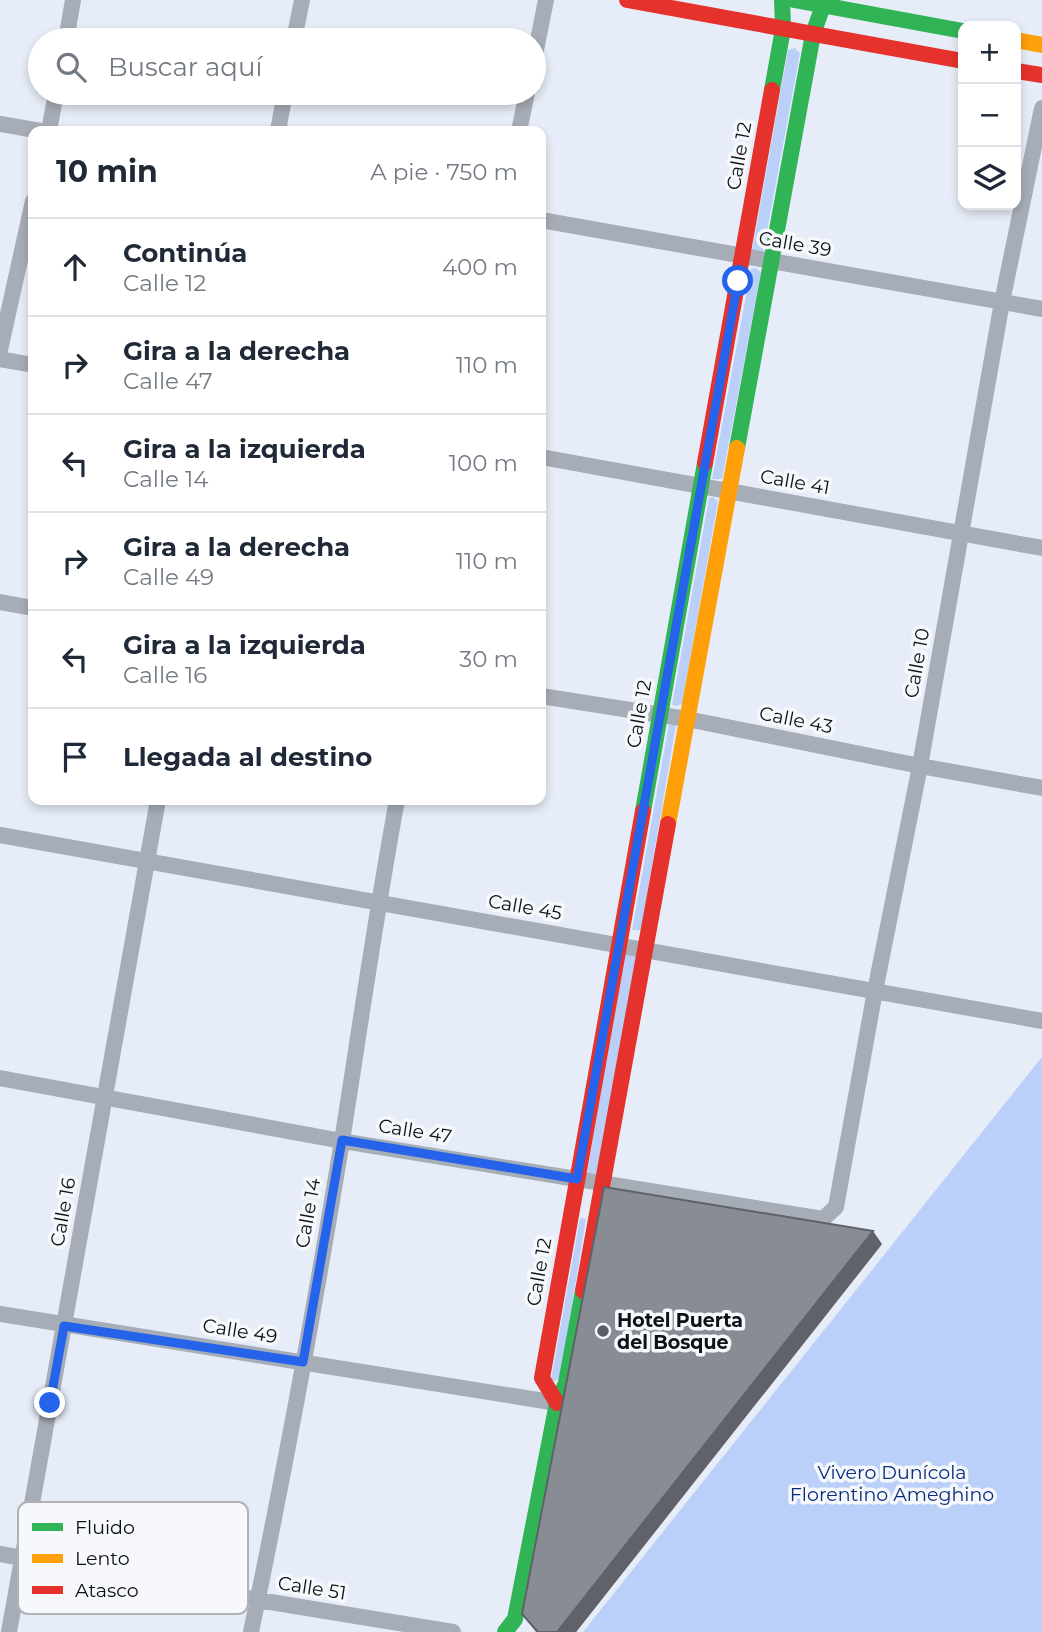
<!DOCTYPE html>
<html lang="es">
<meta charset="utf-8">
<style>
:root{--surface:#fff;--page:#f2f2f3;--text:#1f2937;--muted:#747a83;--line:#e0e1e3}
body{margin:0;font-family:Montserrat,sans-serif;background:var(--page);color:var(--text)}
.controls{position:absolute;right:21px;top:21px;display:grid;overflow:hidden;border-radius:14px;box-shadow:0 4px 10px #0003}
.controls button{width:63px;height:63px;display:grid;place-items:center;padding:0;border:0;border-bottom:2px solid var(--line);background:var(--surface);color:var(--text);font:35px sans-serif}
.stop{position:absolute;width:21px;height:21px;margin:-16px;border:5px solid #2563eb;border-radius:50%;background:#fff}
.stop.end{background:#2563eb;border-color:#fff;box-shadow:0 2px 7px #0008}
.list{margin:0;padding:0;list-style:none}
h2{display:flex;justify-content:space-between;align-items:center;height:91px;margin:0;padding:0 28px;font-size:30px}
h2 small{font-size:23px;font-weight:400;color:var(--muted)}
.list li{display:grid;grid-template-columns:46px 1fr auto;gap:21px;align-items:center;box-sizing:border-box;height:98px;padding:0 28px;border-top:2px solid var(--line)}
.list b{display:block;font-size:26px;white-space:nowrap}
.list p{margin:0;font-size:23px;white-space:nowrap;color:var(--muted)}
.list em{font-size:23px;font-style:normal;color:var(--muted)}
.icon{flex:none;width:38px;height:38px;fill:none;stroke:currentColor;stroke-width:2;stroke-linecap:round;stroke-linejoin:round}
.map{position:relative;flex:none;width:1042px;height:1632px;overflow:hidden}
.search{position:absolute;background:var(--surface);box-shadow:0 4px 10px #0003;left:28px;top:28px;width:518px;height:77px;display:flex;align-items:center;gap:18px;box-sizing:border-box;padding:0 24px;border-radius:38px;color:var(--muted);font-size:26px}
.panel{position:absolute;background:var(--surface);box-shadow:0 4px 10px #0003;left:28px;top:126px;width:518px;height:679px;border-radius:14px}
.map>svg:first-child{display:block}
</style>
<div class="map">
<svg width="1042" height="1632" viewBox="0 0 1042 1632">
<rect width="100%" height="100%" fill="#e7edf8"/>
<path fill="#bad0f9" d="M795 48 800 53 763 253 752 251 788 50Z
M755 268 761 272 722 479H712L751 269Z
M713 497 718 501 682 704 676 706 672 705 709 498Z
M669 724 676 725 641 930H632Z
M623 953 639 956 597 1175H587Z
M1042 1057V1632H583Z
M580 1218 586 1219 560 1379 554 1381 551 1380Z"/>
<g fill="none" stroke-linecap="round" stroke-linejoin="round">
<path stroke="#a7adb7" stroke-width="16" d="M66 40 73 0
M294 40 302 0
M534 60 546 0
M0 124 41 131
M49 131 56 93
M278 131 285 93
M519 131 527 93
M541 220 1042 309
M0 350 33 201
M0 359 33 365
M541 457 1042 548
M0 602 33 608
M541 696 687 719 920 766 1042 788
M0 835 1042 1021
M0 1078 342 1141 823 1219 836 1207 875 991 920 766 1002 302 1042 108
M0 1314 557 1403
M0 1554 258 1600 453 1632
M9 1632 158 800
M251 1632C285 1469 315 1305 342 1141 360 1027 376 913 397 800"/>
<path stroke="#30b455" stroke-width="16" d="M794 0 963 31
M772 90 783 29 782 0
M737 448 813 34 825 0
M643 811 705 463
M505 1632 515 1619 557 1403 566 1383 583 1291"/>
<path stroke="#ff9f0a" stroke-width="16" d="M1016 40 1042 45
M668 824 737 448"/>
<path stroke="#e5322d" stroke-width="16" d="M627 0 963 61
M1016 71 1042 75
M705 463 772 90
M583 1291 668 824
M557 1403 542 1378 643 811"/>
</g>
<path fill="#75787f" d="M882 1244 576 1632H536L522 1614Z"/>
<path fill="#5f6268" d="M873 1231 882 1244 576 1632H557Z"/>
<path fill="#888c94" stroke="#5f6268" stroke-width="2" d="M604 1187 873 1231 557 1632H538L522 1614Z"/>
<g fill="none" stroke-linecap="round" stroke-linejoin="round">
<path stroke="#2563eb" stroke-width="9" d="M50 1403 64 1326 303 1362 342 1140 577 1179 738 281"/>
</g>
<circle fill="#595d65" stroke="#f6f8fc" stroke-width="2.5" cx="603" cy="1331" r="7"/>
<g text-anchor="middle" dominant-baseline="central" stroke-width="7" stroke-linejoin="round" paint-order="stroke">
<g font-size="19" fill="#0d1016" stroke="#f6f8fc">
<text transform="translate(739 156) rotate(-80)">Calle 12</text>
<text transform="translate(795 244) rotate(10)">Calle 39</text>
<text transform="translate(795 482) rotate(10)">Calle 41</text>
<text transform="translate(917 663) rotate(-80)">Calle 10</text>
<text transform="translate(639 714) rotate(-80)">Calle 12</text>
<text transform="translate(796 720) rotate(11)">Calle 43</text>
<text transform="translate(525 907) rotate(10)">Calle 45</text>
<text transform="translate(415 1131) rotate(9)">Calle 47</text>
<text transform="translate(63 1212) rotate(-80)">Calle 16</text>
<text transform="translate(308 1213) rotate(-80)">Calle 14</text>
<text transform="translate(539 1272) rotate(-80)">Calle 12</text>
<text transform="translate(240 1331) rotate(9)">Calle 49</text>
<text transform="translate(312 1588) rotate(9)">Calle 51</text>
</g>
<g font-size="19" font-weight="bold" fill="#0d1016" stroke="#f6f8fc" text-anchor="start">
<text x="617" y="1320">Hotel Puerta<tspan x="617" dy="22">del Bosque</tspan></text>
</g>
<g font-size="19" fill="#092d7c" stroke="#f6f8fc">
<text x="892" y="1472">Vivero Dunícola<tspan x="892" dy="22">Florentino Ameghino</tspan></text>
</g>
</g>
<rect x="18" y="1502" width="230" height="112" rx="10" fill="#f6f8fc" stroke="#b0b2b7" stroke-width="2"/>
<rect x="32" y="1523" width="31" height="8" fill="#30b455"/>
<rect x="32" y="1554" width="31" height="9" fill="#ff9f0a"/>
<rect x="32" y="1586" width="31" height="8" fill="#e5322d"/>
<g font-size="19" fill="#0d1016">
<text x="75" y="1534">Fluido</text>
<text x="75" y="1565">Lento</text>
<text x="75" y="1597">Atasco</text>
</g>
</svg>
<div class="controls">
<button>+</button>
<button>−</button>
<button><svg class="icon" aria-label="layers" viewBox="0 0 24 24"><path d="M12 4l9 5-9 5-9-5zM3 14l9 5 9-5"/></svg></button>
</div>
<div class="stop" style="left:738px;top:281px"></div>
<div class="stop end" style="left:50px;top:1403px"></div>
<div class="search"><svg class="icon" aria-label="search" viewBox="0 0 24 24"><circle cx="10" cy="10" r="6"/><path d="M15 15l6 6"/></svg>Buscar aquí</div>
<section class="panel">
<h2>10 min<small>A pie · 750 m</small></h2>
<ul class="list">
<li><svg class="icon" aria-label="ahead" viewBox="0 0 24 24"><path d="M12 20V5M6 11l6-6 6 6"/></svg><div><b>Continúa</b><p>Calle 12</p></div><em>400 m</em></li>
<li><svg class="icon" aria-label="right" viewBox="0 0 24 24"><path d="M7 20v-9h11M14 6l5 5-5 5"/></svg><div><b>Gira a la derecha</b><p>Calle 47</p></div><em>110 m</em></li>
<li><svg class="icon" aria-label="left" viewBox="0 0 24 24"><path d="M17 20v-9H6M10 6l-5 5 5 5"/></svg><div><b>Gira a la izquierda</b><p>Calle 14</p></div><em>100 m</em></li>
<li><svg class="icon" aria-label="right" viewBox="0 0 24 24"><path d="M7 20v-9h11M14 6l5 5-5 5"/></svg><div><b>Gira a la derecha</b><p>Calle 49</p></div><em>110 m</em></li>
<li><svg class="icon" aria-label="left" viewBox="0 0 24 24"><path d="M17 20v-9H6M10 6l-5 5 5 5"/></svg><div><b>Gira a la izquierda</b><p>Calle 16</p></div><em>30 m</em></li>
<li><svg class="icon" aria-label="arrive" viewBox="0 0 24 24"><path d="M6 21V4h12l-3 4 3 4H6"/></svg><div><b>Llegada al destino</b></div></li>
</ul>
</section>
</div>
